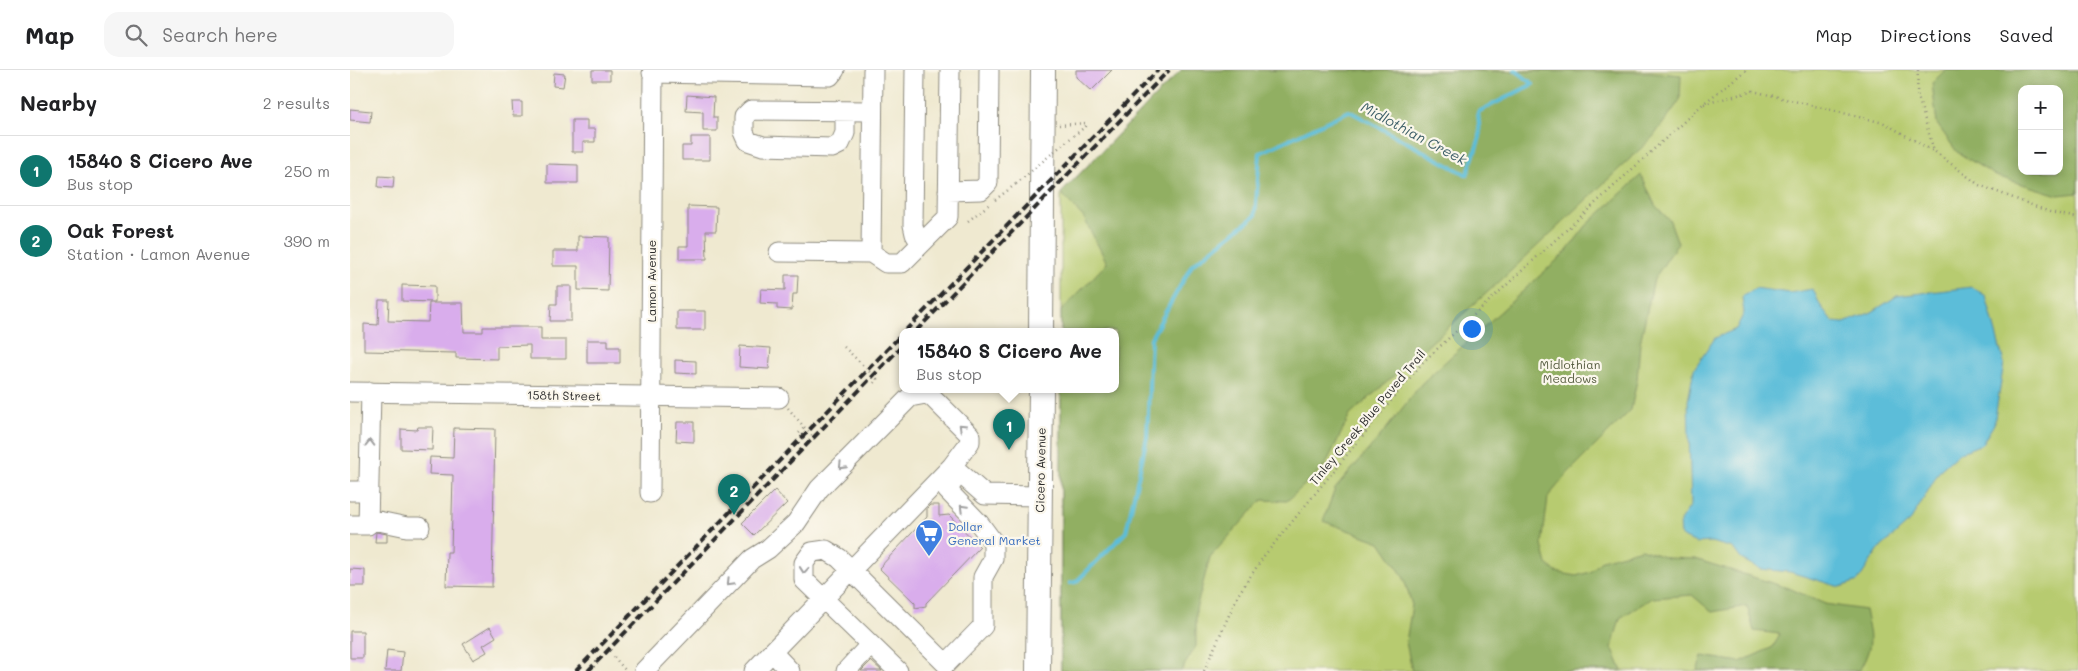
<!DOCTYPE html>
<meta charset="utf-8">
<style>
:root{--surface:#fff;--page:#f6f6f6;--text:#202124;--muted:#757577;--line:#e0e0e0;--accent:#0f766e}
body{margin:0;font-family:Mali,sans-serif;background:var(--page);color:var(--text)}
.controls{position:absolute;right:15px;top:15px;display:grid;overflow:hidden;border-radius:10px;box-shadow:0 2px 12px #0003}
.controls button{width:45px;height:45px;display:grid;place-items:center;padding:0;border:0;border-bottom:1px solid var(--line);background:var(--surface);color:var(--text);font:25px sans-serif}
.you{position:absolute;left:1121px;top:258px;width:18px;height:18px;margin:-12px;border:4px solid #fff;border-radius:50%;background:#1a73e8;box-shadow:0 0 0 8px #1a73e833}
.badge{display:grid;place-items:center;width:32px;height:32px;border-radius:50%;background:var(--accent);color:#fff;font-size:16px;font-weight:700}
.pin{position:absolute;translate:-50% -41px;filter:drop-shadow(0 1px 2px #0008)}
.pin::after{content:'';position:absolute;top:26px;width:18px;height:15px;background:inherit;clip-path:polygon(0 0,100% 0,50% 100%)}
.popup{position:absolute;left:549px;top:258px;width:220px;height:65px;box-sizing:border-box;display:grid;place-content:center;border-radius:10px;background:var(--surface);filter:drop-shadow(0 1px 4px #0005);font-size:16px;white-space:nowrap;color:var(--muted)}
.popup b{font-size:19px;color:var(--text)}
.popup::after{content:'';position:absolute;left:50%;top:100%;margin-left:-10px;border:10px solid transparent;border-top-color:var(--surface)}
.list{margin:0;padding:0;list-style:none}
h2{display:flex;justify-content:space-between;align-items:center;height:65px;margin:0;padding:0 20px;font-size:21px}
h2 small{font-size:16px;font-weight:400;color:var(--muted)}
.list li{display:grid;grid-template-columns:32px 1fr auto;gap:15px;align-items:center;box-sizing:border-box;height:70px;padding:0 20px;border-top:1px solid var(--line)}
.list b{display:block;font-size:19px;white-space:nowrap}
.list p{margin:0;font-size:16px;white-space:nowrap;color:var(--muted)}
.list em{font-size:16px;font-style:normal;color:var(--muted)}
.icon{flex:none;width:28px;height:28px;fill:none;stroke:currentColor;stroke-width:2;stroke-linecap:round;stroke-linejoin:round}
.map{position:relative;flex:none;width:1728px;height:601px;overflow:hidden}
header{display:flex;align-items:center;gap:30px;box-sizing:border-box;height:70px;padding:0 25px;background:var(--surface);border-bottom:1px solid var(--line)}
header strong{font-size:24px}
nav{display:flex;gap:28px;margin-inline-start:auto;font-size:18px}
.search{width:350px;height:45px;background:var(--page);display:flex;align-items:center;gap:12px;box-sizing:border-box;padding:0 18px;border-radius:15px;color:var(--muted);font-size:19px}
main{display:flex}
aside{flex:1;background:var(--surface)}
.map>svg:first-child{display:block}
</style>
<header>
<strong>Map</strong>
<div class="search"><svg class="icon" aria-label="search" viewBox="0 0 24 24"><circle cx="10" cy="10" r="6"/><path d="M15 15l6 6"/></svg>Search here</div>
<nav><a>Map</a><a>Directions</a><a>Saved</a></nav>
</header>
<main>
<aside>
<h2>Nearby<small>2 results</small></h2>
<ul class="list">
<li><span class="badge">1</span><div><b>15840 S Cicero Ave</b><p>Bus stop</p></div><em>250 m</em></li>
<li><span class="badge">2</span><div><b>Oak Forest</b><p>Station · Lamon Avenue</p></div><em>390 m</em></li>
</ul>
</aside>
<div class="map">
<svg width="1728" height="601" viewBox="0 0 1728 601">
<rect width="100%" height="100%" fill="#fbf7ec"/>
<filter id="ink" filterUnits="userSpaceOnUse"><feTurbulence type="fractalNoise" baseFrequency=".02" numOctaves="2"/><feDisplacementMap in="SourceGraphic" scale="10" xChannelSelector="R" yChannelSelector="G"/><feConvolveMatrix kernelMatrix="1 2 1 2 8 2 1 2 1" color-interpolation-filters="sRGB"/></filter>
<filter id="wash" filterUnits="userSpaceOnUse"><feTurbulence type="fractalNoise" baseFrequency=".0096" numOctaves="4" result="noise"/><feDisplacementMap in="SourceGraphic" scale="20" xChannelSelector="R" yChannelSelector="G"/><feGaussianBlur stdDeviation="1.12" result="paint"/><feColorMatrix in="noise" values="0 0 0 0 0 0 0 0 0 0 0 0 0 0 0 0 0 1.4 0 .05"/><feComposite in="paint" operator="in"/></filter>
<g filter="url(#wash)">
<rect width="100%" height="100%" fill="#efe9d0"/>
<path fill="#b7cb6f" stroke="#717b4d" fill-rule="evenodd" d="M831 0H1728V601H711V319H765V261H711V123ZM1672 19H1709V101H1672Z"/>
<path fill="#91af62" stroke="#5e6d46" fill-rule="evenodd" d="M831 0 1301 2 1331 5 1330 30 1303 67 1149 212 1000 345 975 396 937 431 912 430 860 487 846 539V576L831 601H711V319H765V261H711V241L757 193 734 148 711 123Z
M1595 0H1728V123L1708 125 1646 106 1607 82 1587 54 1582 13ZM1672 19H1709V101H1672Z
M1291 105 1305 135 1320 151 1328 173 1304 209 1290 273 1287 310 1281 340 1217 404 1198 427 1192 475 1197 494 1206 502 1226 506 1240 502 1252 490 1291 479 1317 488 1345 489 1441 519 1475 534 1515 540C1521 569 1524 574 1509 601H1347L1352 586 1390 592 1423 577 1430 564 1404 561 1397 536 1362 542 1342 525 1302 528 1270 548 1262 578 1272 601H1062L1056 572 1062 535 1053 506 1030 472 973 451 985 419 1037 358 1072 313 1216 182 1236 156Z"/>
<path fill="#5bbdd9" stroke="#437482" d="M1622 217 1636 226 1654 293 1644 354 1632 374 1609 383 1590 400 1561 450 1528 480 1508 511 1490 517 1440 502 1410 499 1391 489 1383 478 1361 472 1346 473 1331 466 1330 451 1341 435 1338 331 1344 299 1365 268 1386 259 1394 243 1392 227 1405 218 1439 223 1463 219 1470 235 1483 252 1494 253 1522 242 1547 226Z"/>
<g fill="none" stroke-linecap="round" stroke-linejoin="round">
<path stroke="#5bbdd9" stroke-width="4" d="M720 513 726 512 776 462 797 367 801 268 842 195 905 146 910 83 999 41 1117 105 1130 67 1128 42 1183 14 1165 0"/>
</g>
<g id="blocks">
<path fill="#d9adec" d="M242 0H260V10H242Z
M726 0H762L741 21 726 7Z
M204 3 215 4 213 17 203 16Z
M337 25 364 27 363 47H367V61H353V42L336 41Z
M162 32H172V46H163Z
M0 39 21 41 20 52 0 50Z
M222 50H237V59H245V72H233V82H222Z
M341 67H360V90H332V76H341Z
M197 94 228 95V113H197Z
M29 106 44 107 43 118 28 117Z
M338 136 367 137 366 161H356L357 189H329V176H338Z
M228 166 259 167 258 221 228 220V196H203V181H228Z
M435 205H448L447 224H443L442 240 427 239V234L410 233 411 219 435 220Z
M52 215 85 216V232L52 231Z
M207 216H221V251H200L201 234H207Z
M29 230H39L38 251 78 252 79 233H113L114 262H133V257H191V270H216V289H180V275L147 276V289L106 288V283L14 281V254L28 255Z
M327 241H355V260H327Z
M237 270H258V277H270V293H237Z
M390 276 421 278 419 299 389 297Z
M325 290 346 291V304L325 303Z
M327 352H344V372L326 371Z
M68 357H83L82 380 51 379V359L67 360Z
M104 358 145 359 142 517 96 516 97 482H101L103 405 79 404 80 387 103 388Z
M425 420 437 433 404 465 392 453Z
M580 435H589V446L599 445 630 477 576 533V536L565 538V533L529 498 577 447V438Z
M26 462 37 464V472H25Z
M0 499 15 500V516H0Z
M140 557 146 567 133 575 137 582 123 590 113 574Z
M0 561H13V588H0Z
M37 580 53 582 51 601H35Z
M521 591 532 601H511Z"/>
</g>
</g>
<g filter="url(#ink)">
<use href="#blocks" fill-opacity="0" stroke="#8d8a7e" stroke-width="1"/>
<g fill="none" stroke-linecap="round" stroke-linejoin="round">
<g stroke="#8d8a7e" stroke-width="21">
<path id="minor" d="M523 0 521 183 536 193H552L598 147 600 0
M565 0 563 155 565 164 571 174
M302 3 480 6 485 0
M495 42V63L490 74 482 78 413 76 398 71 394 62V47L401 40 522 41
M598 121 631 120 638 113 639 0
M429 182 521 183
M0 322 429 328
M0 421H19
M300 423 303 0
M19 449 57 457H70
M0 455H18L21 322
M422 582 602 396 635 425 690 426
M294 601 402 489 418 479 446 453 469 419 560 327 576 324 582 327 620 365V372L602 396
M404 601 422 582 440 601
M496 601 520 575
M548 601 454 510V493L462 482 476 480 489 488 596 594 633 556V507L643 489V472L629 453 597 420 609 403"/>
</g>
<g stroke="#8d8a7e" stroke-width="26">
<path id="major" d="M691 261 693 0
M688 601 691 319"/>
</g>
<path stroke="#8d8a7e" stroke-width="2.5" stroke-dasharray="1 4" stroke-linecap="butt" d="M1568 0 1567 23 1584 81 1629 115 1700 142 1728 148
M1354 34 1403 21 1534 53 1583 81
M709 55 736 53V56L712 75
M645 130 666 114
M618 151 641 133
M494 277 527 309 524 313
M438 338 466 371
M449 363 455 357
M264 587 276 601
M854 601 888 525 914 486 1073 292 1353 34 1396 0"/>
<use href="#minor" stroke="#fff" stroke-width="19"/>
<use href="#major" stroke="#fff" stroke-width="24"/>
<path stroke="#2b2b2b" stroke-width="4" stroke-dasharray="8 4" stroke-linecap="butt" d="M555 261 808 0
M566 261 819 0
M226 601 553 263
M238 601 553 275"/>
<path stroke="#8d8a7e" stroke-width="2.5" stroke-dasharray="1 4" stroke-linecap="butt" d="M666 114 712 75"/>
</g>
<defs><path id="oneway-chevron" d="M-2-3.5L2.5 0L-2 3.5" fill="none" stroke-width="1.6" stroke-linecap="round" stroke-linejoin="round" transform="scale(1.25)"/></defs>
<g stroke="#a0a0a0">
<use href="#oneway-chevron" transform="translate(612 357) rotate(-136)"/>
<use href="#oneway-chevron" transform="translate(20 373) rotate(-89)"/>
<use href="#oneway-chevron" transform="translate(492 396) rotate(134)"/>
<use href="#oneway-chevron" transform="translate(613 438) rotate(-135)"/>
<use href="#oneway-chevron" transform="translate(454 500) rotate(95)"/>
<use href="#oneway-chevron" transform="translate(380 512) rotate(134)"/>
</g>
</g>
<defs>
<g id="supermarket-pin" transform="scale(1.4375)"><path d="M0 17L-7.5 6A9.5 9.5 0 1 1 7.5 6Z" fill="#3f7fe0" stroke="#fbf7ec"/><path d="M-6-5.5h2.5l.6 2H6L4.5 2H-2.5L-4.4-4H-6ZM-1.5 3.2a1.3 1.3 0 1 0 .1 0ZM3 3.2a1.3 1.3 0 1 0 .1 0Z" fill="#fff"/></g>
</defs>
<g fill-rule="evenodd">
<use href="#supermarket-pin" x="579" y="463"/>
</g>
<g text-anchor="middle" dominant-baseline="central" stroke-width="4.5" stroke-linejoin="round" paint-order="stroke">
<g font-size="12" fill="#2b2b2b" stroke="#fbf7ec">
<text transform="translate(301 211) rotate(-90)">Lamon Avenue</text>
<text transform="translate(214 325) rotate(1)">158th Street</text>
<text transform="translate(1017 347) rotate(-50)">Tinley Creek Blue Paved Trail</text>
<text transform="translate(690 400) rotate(-89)">Cicero Avenue</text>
</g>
<g font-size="12" fill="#555b3f" stroke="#fbf7ec">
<text x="1220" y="294">Midlothian<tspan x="1220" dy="14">Meadows</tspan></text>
</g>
<g font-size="12" fill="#366cbe" stroke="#fbf7ec" text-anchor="start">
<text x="598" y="456">Dollar<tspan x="598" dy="14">General Market</tspan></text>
</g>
<g font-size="14" font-style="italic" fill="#3c5e68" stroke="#fbf7ec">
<text transform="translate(1064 63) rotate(28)">Midlothian Creek</text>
</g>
</g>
</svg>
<div class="controls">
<button>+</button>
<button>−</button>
</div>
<div class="you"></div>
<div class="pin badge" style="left:659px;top:380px">1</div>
<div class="popup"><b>15840 S Cicero Ave</b>Bus stop</div>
<div class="pin badge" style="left:384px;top:445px">2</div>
</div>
</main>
